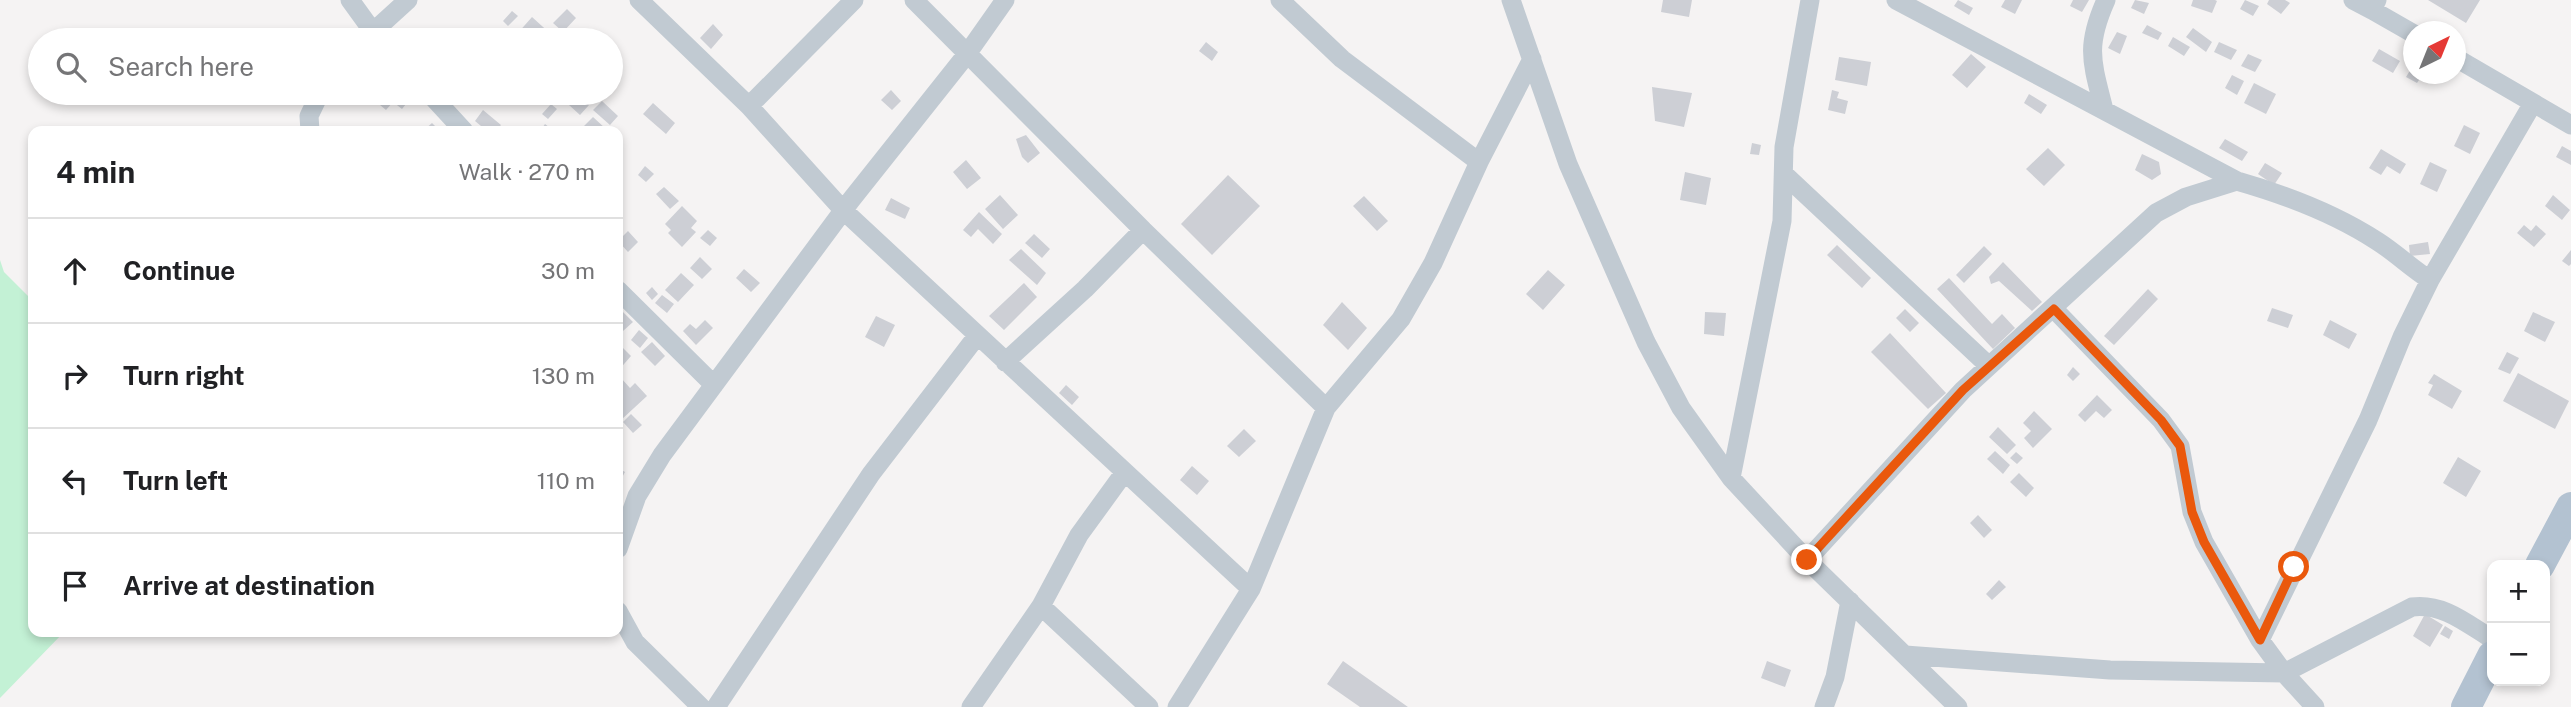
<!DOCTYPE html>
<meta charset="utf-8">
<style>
:root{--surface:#fff;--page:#f2f2f2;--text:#202124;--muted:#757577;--line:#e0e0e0}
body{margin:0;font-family:"Public Sans",sans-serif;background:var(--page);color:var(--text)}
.controls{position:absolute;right:21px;bottom:21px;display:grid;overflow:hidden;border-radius:14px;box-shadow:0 4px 10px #0003}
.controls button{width:63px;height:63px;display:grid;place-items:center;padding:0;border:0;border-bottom:2px solid var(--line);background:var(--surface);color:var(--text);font:35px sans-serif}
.compass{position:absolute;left:2403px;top:21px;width:63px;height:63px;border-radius:50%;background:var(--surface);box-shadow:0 4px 10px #0003;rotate:43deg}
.stop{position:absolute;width:21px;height:21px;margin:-16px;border:5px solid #ea580c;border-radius:50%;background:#fff}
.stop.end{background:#ea580c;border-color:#fff;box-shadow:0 2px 7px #0008}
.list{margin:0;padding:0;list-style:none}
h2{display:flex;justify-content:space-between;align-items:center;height:91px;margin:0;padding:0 28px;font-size:30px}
h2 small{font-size:23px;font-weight:400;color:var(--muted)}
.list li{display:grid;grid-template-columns:46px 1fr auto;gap:21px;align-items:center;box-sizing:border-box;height:105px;padding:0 28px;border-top:2px solid var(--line)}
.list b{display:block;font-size:26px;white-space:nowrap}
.list em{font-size:23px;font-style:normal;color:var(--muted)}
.icon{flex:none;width:38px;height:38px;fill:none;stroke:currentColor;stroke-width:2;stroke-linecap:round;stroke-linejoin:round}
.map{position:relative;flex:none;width:2571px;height:707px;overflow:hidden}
.search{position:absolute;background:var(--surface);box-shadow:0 4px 10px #0003;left:28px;top:28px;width:595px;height:77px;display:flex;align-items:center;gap:18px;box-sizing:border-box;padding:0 24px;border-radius:38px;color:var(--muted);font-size:26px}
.panel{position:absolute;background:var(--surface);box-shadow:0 4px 10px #0003;left:28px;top:126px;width:595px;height:511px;border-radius:14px}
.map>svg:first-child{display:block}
</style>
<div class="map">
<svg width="2571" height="707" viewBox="0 0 2571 707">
<rect width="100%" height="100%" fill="#f5f3f3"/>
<path fill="#c3f1d5" d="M0 260 4 272 33 301V632H64L0 698Z"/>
<path fill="#cdcfd5" d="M1663 0H1692L1689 17 1661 12Z
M1958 0 1973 8 1969 15 1954 6Z
M2005 0H2022L2015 14 2001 7Z
M2073 0H2089L2082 12 2070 6Z
M2135 0 2149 3 2144 14 2131 8Z
M2193 0H2215L2217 1 2212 13 2191 6Z
M2245 0 2259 6 2253 16 2240 9Z
M2269 0H2285L2290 3 2281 14 2267 4Z
M2428 0H2480L2466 23Z
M567 9 576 18 563 32 553 23Z
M512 11 518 16 508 26 503 21Z
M532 17 553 36 549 40H524L517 34Z
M713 24 723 35 711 49 700 38Z
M2147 25 2162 33 2158 40 2142 33Z
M474 28 482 36 479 40H465L463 38Z
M2193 28 2212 42 2206 52 2186 37Z
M2117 32 2127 36 2120 54 2108 48Z
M2173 37 2190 47 2184 56 2168 46Z
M1206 42 1218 52 1212 61 1199 51Z
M2219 42 2237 50 2231 60 2214 52Z
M2379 49 2400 61 2393 73 2372 61Z
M1971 54 1986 67 1967 88 1952 75Z
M2248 54 2262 60 2255 72 2241 66Z
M1839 57 1871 62 1867 86 1835 80Z
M2414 64V74H2423L2417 83 2406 77Z
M2232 75 2244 81 2237 95 2225 88Z
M2254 83 2276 94 2266 114 2244 103Z
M1652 87 1692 93 1684 127 1655 121Z
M891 90 901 101 892 110 881 100Z
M1832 90 1839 92 1837 98 1848 101 1845 114 1828 110Z
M344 93H362L363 94 355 103Z
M390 93H404L411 98 402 109 393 102 386 110 380 105Z
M2029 94 2047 105 2041 114 2024 103Z
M578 95 589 105 580 115 569 105Z
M602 101 618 116 610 125 593 110Z
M653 103 675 123 666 134 643 114Z
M551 104 557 109 548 119 542 114Z
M483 110 501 125 496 131H487L475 121Z
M593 117 606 129 604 131H590L584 126Z
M432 123 440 131H423Z
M545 124 554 131H540Z
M2464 125 2480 133 2470 154 2454 146Z
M1026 135 1040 153 1028 163 1022 157 1016 139Z
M2225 139 2248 152 2242 161 2219 148Z
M1752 143 1761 145 1759 155 1750 154Z
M2562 146 2571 151V165L2556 157Z
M2048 148 2065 165 2044 186 2026 169Z
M2381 149 2406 164 2400 174 2387 166 2381 175 2369 168Z
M2142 154 2159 162 2161 174 2152 180 2135 170Z
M966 160 981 178 967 189 953 172Z
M2430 162 2447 170 2437 192 2420 184Z
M2265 163 2282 173 2274 185 2258 174Z
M645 166 654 174 646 182 638 175Z
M1685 172 1711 178 1706 205 1680 200Z
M1228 175 1260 206 1212 255 1181 224Z
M664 187 679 201 670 209 656 194Z
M1000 195 1018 215 1003 229 985 209Z
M2553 195 2570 210 2562 220 2545 206Z
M1364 196 1388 221 1377 231 1353 206Z
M891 198 910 208 905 219 885 210Z
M682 206 697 221 691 228 696 232 682 247 668 233 671 230 665 224Z
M979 212 1002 234 993 244 978 229 971 237 963 230Z
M2524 225 2531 231 2536 225 2546 234 2534 247 2517 233Z
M708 230 717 238 710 246 700 238Z
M628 231 638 242 628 252 618 241Z
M1034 234 1050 249 1042 258 1025 243Z
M2428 242 2430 254 2410 256 2409 245Z
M1837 245 1871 278 1862 288 1827 255Z
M1984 246 1992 254 1964 283 1956 275Z
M1021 249 1046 273 1037 285 1009 260Z
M2571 250V264L2569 266 2562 261Z
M700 257 712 269 702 279 690 268Z
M2003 262 2042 302 2032 311 1999 281 1991 284 1989 277Z
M744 269 760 283 751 292 736 278Z
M1548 270 1565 285 1543 310 1526 294Z
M681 273 694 285 678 302 665 290Z
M1949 278 1992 324 2002 314 2015 328 1993 349 1937 289Z
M1024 283 1037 297 1004 330 989 316Z
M652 287 658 294 652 300 646 293Z
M2148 289 2158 299 2114 345 2104 336Z
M662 295 674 304 667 313 655 303Z
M1342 302 1367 328 1348 350 1323 325Z
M618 307 633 322 623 331 618 325Z
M2272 308 2293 315 2288 328 2267 321Z
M1905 309 1919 323 1910 332 1896 318Z
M1705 312 1726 313 1724 336 1704 334Z
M2533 312 2555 322 2545 342 2524 331Z
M876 316 895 325 884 347 865 337Z
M705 320 713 328 696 345 683 331 690 324 696 329Z
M2330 320 2357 334 2349 349 2323 335Z
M639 330 648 338 640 348 631 340Z
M1890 333 1946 393 1928 409 1871 352Z
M652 342 665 356 655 366 641 352Z
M623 348 631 356 618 371V353Z
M2507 352 2519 358 2510 374 2498 369Z
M2073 367 2080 374 2073 381 2067 375Z
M2518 373 2569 401 2555 429 2503 401Z
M2434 374 2462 391 2452 409 2428 395 2433 385 2428 383Z
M621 378 630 388 635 383 647 396 621 420 618 417V381Z
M1066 385 1079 397 1072 405 1059 393Z
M2097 395 2112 410 2104 418 2096 411 2085 422 2078 415Z
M2034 411 2052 429 2033 448 2024 438 2031 431 2023 423Z
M631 414 642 425 633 433 623 422Z
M1998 427 2016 445 2007 454 1989 437Z
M1244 429 1256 441 1239 457 1227 446Z
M1995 451 2010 465 2003 474 1987 459Z
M2016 452 2023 458 2017 464 2010 458Z
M2458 457 2481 471 2466 497 2443 483Z
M1192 466 1209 481 1197 495 1180 480Z
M618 468 625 472 618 485Z
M2019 473 2034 488 2026 497 2010 482Z
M1978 515 1992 530 1984 538 1970 523Z
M1999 580 2006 587 1992 600 1986 594Z
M2425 614 2443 625 2430 647 2413 636Z
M2445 626 2453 631 2449 639 2440 634Z
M1343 661 1408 707H1360L1327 684Z
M1767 661 1791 670 1785 687 1761 678Z"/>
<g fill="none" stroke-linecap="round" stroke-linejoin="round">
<path stroke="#c1cad2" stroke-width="19" d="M350 0 379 40
M639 0 749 106 843 210 1251 589
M914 0 1143 230
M1280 0 1342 59 1479 162
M1511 0 1568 164 1646 342 1681 408 1731 478 1807 560 1958 707
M1896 0 2237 181C2286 195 2334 213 2377 241 2396 253 2411 268 2430 280L2402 337 2368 420 2260 640
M2353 0 2372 10
M2377 0 2372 10 2414 34
M364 40 408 0
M2456 58 2571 125
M429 93 464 131
M749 106 854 0
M2104 110C2092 62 2085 47 2106 0
M310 131 309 116 320 93
M1785 175 1989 366
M2430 280 2533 103
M618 290 714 385
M2054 309 2161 420 2180 446 2192 512 2204 542 2260 640 2284 673 2412 607C2443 603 2466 623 2492 639
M1005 362 1085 289 1143 230 1326 408
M1731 478 1782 221 1784 147 1810 0
M618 549 637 496 662 455 851 200 967 54 1005 0
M1807 560 1963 390 2156 213 2186 197 2237 181
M1041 606 1079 535 1124 473
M618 611 635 642 701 707
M1905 655 2110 670 2284 673 2315 707
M716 707 871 474 977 336
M971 707 1041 606 1149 707
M1177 707 1251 589 1326 408 1401 319 1433 263 1479 162 1532 59
M1824 707 1835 677 1850 601"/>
<path stroke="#b3c2d1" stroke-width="30" d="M2540 565 2571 507
M2466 707 2492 656"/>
</g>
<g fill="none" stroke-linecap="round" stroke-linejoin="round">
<path stroke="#ea580c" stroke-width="9" d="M1807 560 1963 390 2054 309 2161 420 2180 446 2192 512 2204 542 2260 640 2294 567"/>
</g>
</svg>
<div class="controls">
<button>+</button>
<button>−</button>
</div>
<svg class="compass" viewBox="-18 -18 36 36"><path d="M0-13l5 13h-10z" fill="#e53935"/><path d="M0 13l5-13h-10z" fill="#757577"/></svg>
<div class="stop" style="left:2294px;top:567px"></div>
<div class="stop end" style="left:1807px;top:560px"></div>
<div class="search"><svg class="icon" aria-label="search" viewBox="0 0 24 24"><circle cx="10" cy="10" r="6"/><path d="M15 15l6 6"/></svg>Search here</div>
<section class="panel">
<h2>4 min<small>Walk · 270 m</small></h2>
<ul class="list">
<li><svg class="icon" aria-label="ahead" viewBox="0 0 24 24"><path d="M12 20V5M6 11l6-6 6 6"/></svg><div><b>Continue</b></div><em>30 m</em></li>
<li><svg class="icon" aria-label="right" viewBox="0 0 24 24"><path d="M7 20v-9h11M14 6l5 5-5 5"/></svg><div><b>Turn right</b></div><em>130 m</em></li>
<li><svg class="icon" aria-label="left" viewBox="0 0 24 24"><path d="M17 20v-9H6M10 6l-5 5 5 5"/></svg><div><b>Turn left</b></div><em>110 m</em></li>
<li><svg class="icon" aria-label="arrive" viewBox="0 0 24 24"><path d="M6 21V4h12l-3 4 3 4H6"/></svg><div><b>Arrive at destination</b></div></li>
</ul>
</section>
</div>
